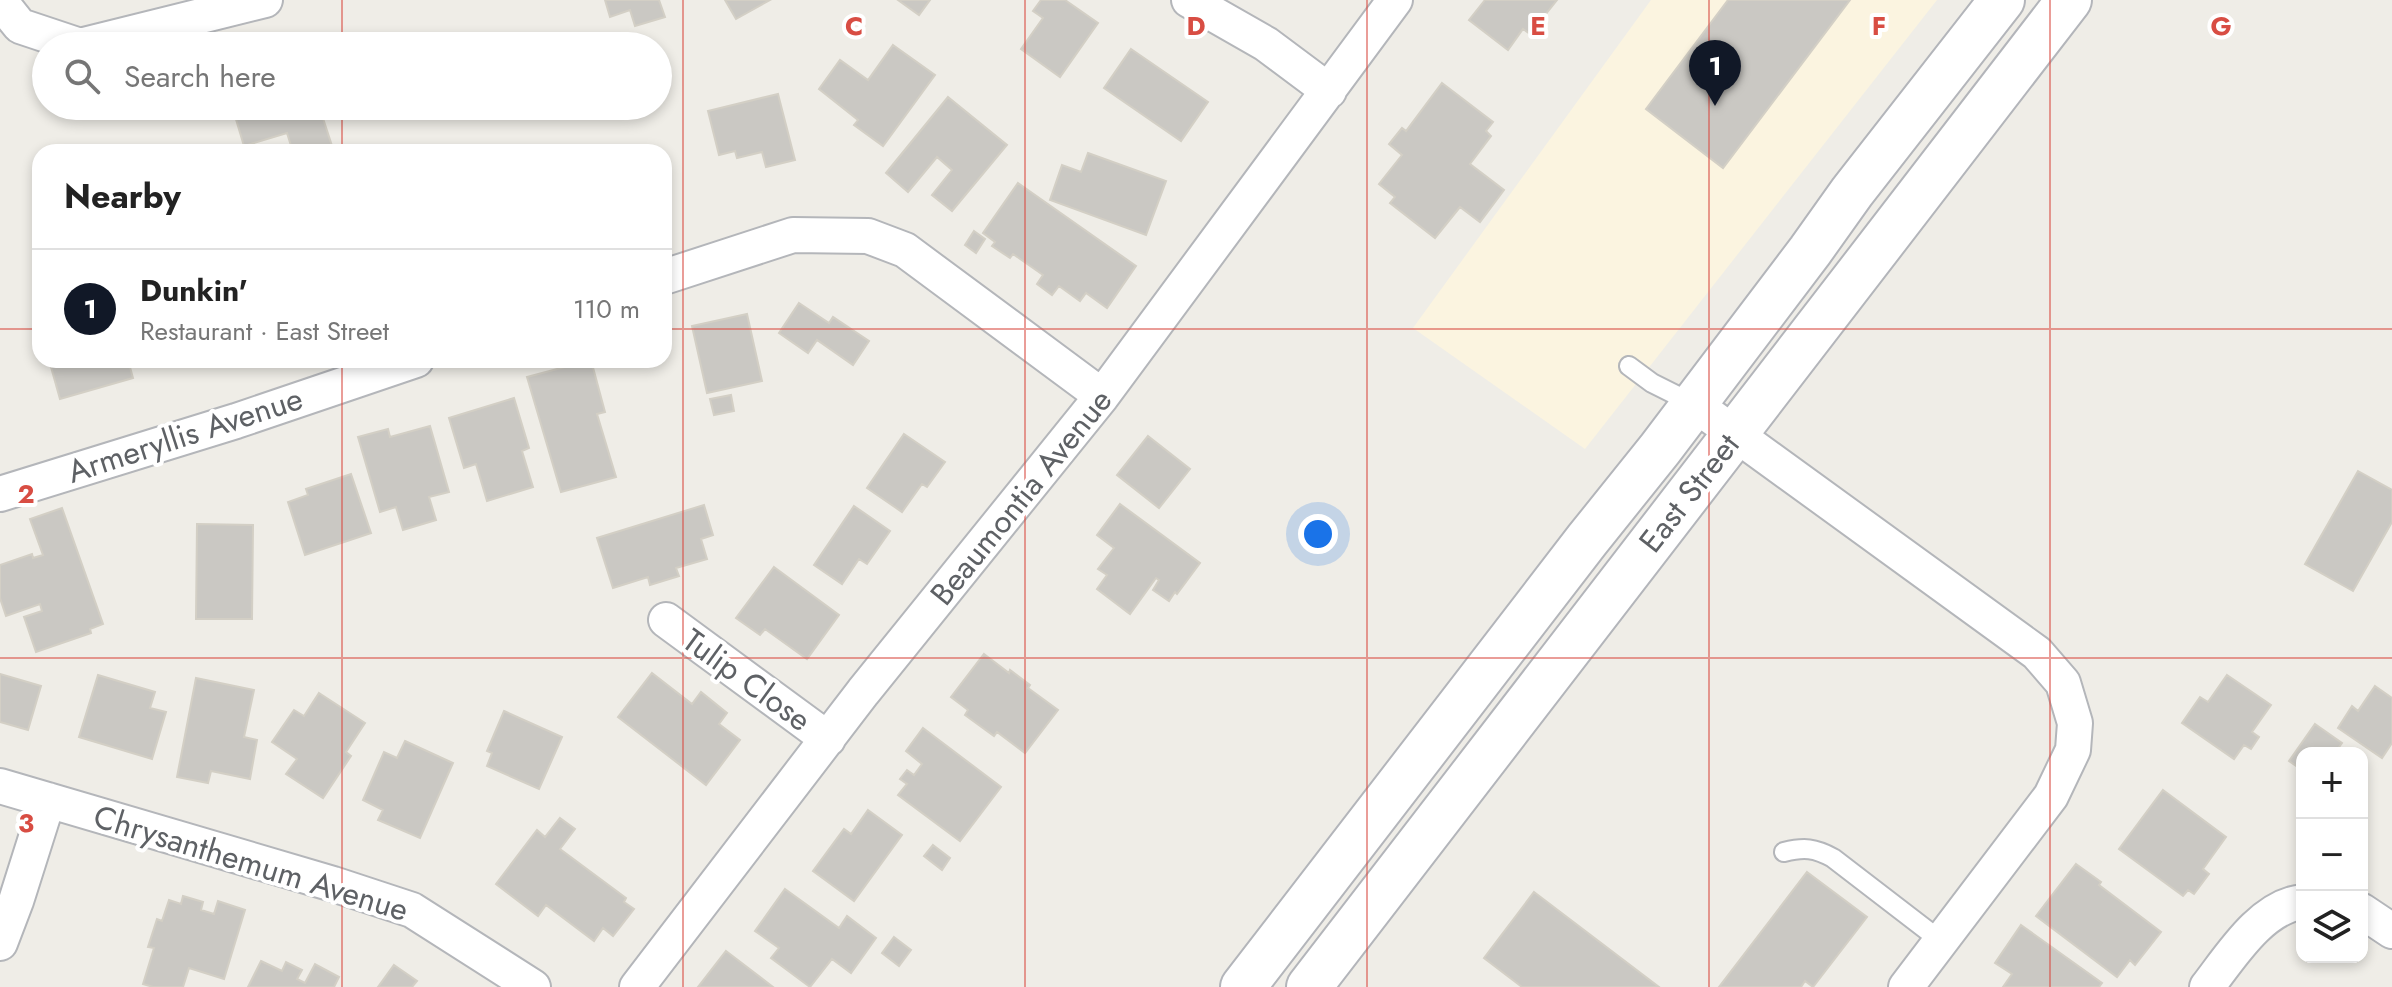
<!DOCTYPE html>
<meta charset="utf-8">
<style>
:root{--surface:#fff;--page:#f2f2f2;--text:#222;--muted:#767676;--line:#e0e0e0;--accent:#111827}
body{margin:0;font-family:Jost,sans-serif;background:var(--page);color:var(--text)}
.controls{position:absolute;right:24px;bottom:24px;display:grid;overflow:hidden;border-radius:16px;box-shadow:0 4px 12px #0003}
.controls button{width:72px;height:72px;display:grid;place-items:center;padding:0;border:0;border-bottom:2px solid var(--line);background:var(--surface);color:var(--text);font:40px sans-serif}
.you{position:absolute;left:1318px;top:534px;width:28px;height:28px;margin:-20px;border:6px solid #fff;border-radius:50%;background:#1a73e8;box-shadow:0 0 0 12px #1a73e833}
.badge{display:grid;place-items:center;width:52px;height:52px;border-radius:50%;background:var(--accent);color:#fff;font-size:26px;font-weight:700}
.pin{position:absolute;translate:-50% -66px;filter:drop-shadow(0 2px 4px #0008)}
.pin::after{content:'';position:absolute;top:42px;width:28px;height:24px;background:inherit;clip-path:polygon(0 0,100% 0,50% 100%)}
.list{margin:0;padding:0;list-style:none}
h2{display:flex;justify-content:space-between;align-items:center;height:104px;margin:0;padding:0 32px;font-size:34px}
h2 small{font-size:26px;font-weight:400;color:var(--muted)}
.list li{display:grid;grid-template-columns:52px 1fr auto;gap:24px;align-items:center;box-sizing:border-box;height:120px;padding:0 32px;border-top:2px solid var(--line)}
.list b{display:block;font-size:30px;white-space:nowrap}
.list p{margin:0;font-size:26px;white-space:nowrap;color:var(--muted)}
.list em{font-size:26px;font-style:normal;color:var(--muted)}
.icon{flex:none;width:44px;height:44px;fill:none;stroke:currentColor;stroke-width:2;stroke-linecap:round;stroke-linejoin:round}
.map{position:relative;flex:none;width:2392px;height:987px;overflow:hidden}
.search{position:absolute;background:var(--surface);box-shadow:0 4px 12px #0003;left:32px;top:32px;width:640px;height:88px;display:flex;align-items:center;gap:20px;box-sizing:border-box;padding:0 28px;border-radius:44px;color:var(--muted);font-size:30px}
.panel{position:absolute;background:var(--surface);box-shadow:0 4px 12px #0003;left:32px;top:144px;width:640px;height:224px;border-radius:24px}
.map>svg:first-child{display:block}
</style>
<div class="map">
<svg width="2392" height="987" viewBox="0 0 2392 987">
<rect width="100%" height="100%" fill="#efede7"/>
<path fill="#fbf4e0" d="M1651 0H1937L1585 449 1413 328Z"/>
<path fill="#cac8c3" stroke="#d3cfc5" stroke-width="2" d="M605 0H659L665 17 635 26 630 10 610 17Z
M725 0H770L736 19Z
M898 0H930L919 15Z
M1041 0H1065L1098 23 1060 77 1021 49 1043 18 1033 11Z
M1485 0H1557L1530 34 1523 29 1508 50 1469 20Z
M1728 0H1850L1723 168 1646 109Z
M893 45 935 75 883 146 854 125 858 120 819 89 840 60 868 80Z
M1131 49 1208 102 1181 141 1104 88Z
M1442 83 1493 122 1486 131 1491 136 1470 164 1504 190 1480 222 1460 207 1435 238 1390 203 1395 197 1379 184 1402 155 1389 144 1402 128 1406 131Z
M778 94 795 160 766 167 762 152 737 158 735 151 719 155 708 111Z
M948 97 1007 145 952 211 932 195 952 170 937 157 908 192 886 173Z
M232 106H319L334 152H293L287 133 244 146Z
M1088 153 1166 181 1146 235 1050 200 1062 165 1081 172Z
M1018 183 1136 266 1107 308 1086 293 1080 301 1059 286 1052 295 1037 284 1043 275 1013 254 1010 258 992 246 995 242 983 233Z
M974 231 985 239 976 253 965 245Z
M799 303 829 323 833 317 869 341 853 365 817 340 808 353 779 333Z
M747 314 762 381 707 393 692 326Z
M49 360H128L133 378 60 399Z
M591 360 605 412 597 414 616 477 561 492 527 377Z
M731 395 734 411 714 415 710 399Z
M514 398 529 448 522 451 533 487 487 501 476 464 464 468 449 418Z
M430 426 449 492 429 497 436 520 403 530 396 507 380 512 358 437 388 429 390 437Z
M904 434 945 462 927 487 922 484 902 512 867 488Z
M1148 436 1190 469 1159 508 1117 475Z
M2358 471 2392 490V522L2353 591 2305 564Z
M351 474 371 533 305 555 288 502 308 495 306 489Z
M1120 504 1200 563 1177 594 1175 592 1169 601 1153 590 1159 580 1156 578 1130 614 1097 589 1107 575 1098 569 1114 548 1097 535Z
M704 505 713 535 701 539 707 559 676 568 679 576 650 585 648 577 613 588 597 538Z
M854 506 890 531 867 564 859 559 842 584 814 565Z
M62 508 103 624 90 629 91 633 36 652 24 617 42 611 40 604 6 616 0 598V565L32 554 33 558 43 555 30 519Z
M197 524 253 525 252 619H196Z
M774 567 839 615 807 659 765 629 760 635 736 618Z
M984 654 1009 673 1010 670 1030 685 1028 688 1058 710 1025 753 997 732 994 736 965 715 968 710 951 697Z
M652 673 692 704 701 692 727 713 719 724 740 740 706 785 618 717Z
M0 674 41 686 28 730 0 722Z
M98 675 155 692 150 708 166 712 152 759 79 737Z
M2227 675 2271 705 2252 732 2259 737 2251 749 2244 745 2234 759 2182 723 2200 697 2208 702Z
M196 678 254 690 244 737 257 740 250 779 211 771 208 783 177 777Z
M2375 686 2392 698V743L2382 758 2338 728 2352 706 2358 711Z
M319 693 365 723 346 752 351 756 323 798 286 774 297 759 272 742 294 710 304 716Z
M504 711 562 737 539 789 487 766 492 753 487 751Z
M2315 724 2342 743 2337 750 2341 753H2302V770L2289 761Z
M923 728 1001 787 960 841 898 795 907 784 900 779 907 770 914 775 922 764 906 751Z
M405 741 453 763 420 838 378 820 383 810 363 800 384 752 397 758Z
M2163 790 2226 837 2203 869 2209 874 2194 894 2188 890 2183 896 2119 849Z
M868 810 902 835 854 901 813 871 844 829 851 834Z
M560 818 575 829 560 849 626 898 624 902 634 909 613 936 603 928 594 941 546 905 538 916 496 884 537 830 545 837Z
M933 845 950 858 942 870 924 856Z
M2076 864 2101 882 2099 885 2161 932 2135 965 2130 960 2117 977 2036 916Z
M1807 872 1867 917 1813 987 1805 981 1801 987H1719Z
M785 889 839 928 847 916 876 938 851 973 832 959 810 987 771 958 779 948 755 931Z
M1534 892 1659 987H1522L1484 958Z
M183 896 203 902 201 910 214 914 218 901 245 910 224 979 189 968 183 987H153L143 984 154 948 148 947 157 919 162 921 169 900 181 904Z
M2021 925 2102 983 2099 987H2003L2012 974 1995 963Z
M894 937 911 950 899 966 882 953Z
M726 951 773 987H698Z
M261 961 282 971 286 962 302 970 297 979 305 983 315 964 339 977 334 987H248Z
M394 965 417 981 412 987H378Z"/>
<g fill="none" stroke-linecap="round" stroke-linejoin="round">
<g stroke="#b4b6ba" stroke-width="22">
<path id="lane" d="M1629 366 1652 383 1694 404
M1784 852C1804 847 1815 848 1833 858L1941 941"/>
</g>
<g stroke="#b4b6ba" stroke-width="38">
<path id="street" d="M1189 0 1266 44 1329 91
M0 1 20 26 80 46 265 0
M664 277 793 235 868 236 905 250 1102 396
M1694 404 2037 653 2063 683 2075 723 2073 750 2051 796 1906 987
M0 494 236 421 416 360
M666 620 828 739
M0 786 333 884 412 910 533 987
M2362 911 2392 931
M0 943 16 901 48 800
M637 987 863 692 1102 396 1395 0
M2207 987C2231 956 2261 907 2302 902"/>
</g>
<g stroke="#b3b5ba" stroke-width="48">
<path id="secondary" d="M1243 987 1587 540 1660 449 1810 251 1852 192 2002 0
M1309 987 2069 0"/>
</g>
<use href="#lane" stroke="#fff" stroke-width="18"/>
<use href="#street" stroke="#fff" stroke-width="34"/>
<use href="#secondary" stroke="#fff" stroke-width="44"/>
</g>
<path fill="none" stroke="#d84d43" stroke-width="2" stroke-opacity="0.55" d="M342 0V46M683 0V987M1025 0V987M1367 0V987M1709 0V987M2050 0V987M342 106V152M0 329H40M664 329H2392M342 360V987M0 658H2392"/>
<g text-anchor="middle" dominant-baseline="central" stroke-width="8" stroke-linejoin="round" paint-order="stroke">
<g font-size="32" fill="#5e6165" stroke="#fff">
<text transform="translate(185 435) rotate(-18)">Armeryllis Avenue</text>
<text transform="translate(1689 493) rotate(-52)">East Street</text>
<text transform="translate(1021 497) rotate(-51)">Beaumontia Avenue</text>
<text transform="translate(747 680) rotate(36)">Tulip Close</text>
<text transform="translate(251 863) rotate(17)">Chrysanthemum Avenue</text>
</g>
</g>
<g font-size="26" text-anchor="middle" font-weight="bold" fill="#d84d43" stroke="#fff" stroke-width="8" stroke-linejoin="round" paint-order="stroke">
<text x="854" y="35">C</text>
<text x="1196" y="35">D</text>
<text x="1538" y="35">E</text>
<text x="1879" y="35">F</text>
<text x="2221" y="35">G</text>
<text x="26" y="503">2</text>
<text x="26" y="832">3</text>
</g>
</svg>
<div class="controls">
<button>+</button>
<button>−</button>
<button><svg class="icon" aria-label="layers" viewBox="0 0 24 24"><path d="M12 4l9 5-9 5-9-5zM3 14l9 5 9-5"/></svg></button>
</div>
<div class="you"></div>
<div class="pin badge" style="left:1715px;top:106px">1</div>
<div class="search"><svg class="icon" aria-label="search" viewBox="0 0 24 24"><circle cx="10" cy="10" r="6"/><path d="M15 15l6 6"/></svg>Search here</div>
<section class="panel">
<h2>Nearby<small></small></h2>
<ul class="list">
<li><span class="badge">1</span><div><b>Dunkin'</b><p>Restaurant · East Street</p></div><em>110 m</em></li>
</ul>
</section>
</div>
